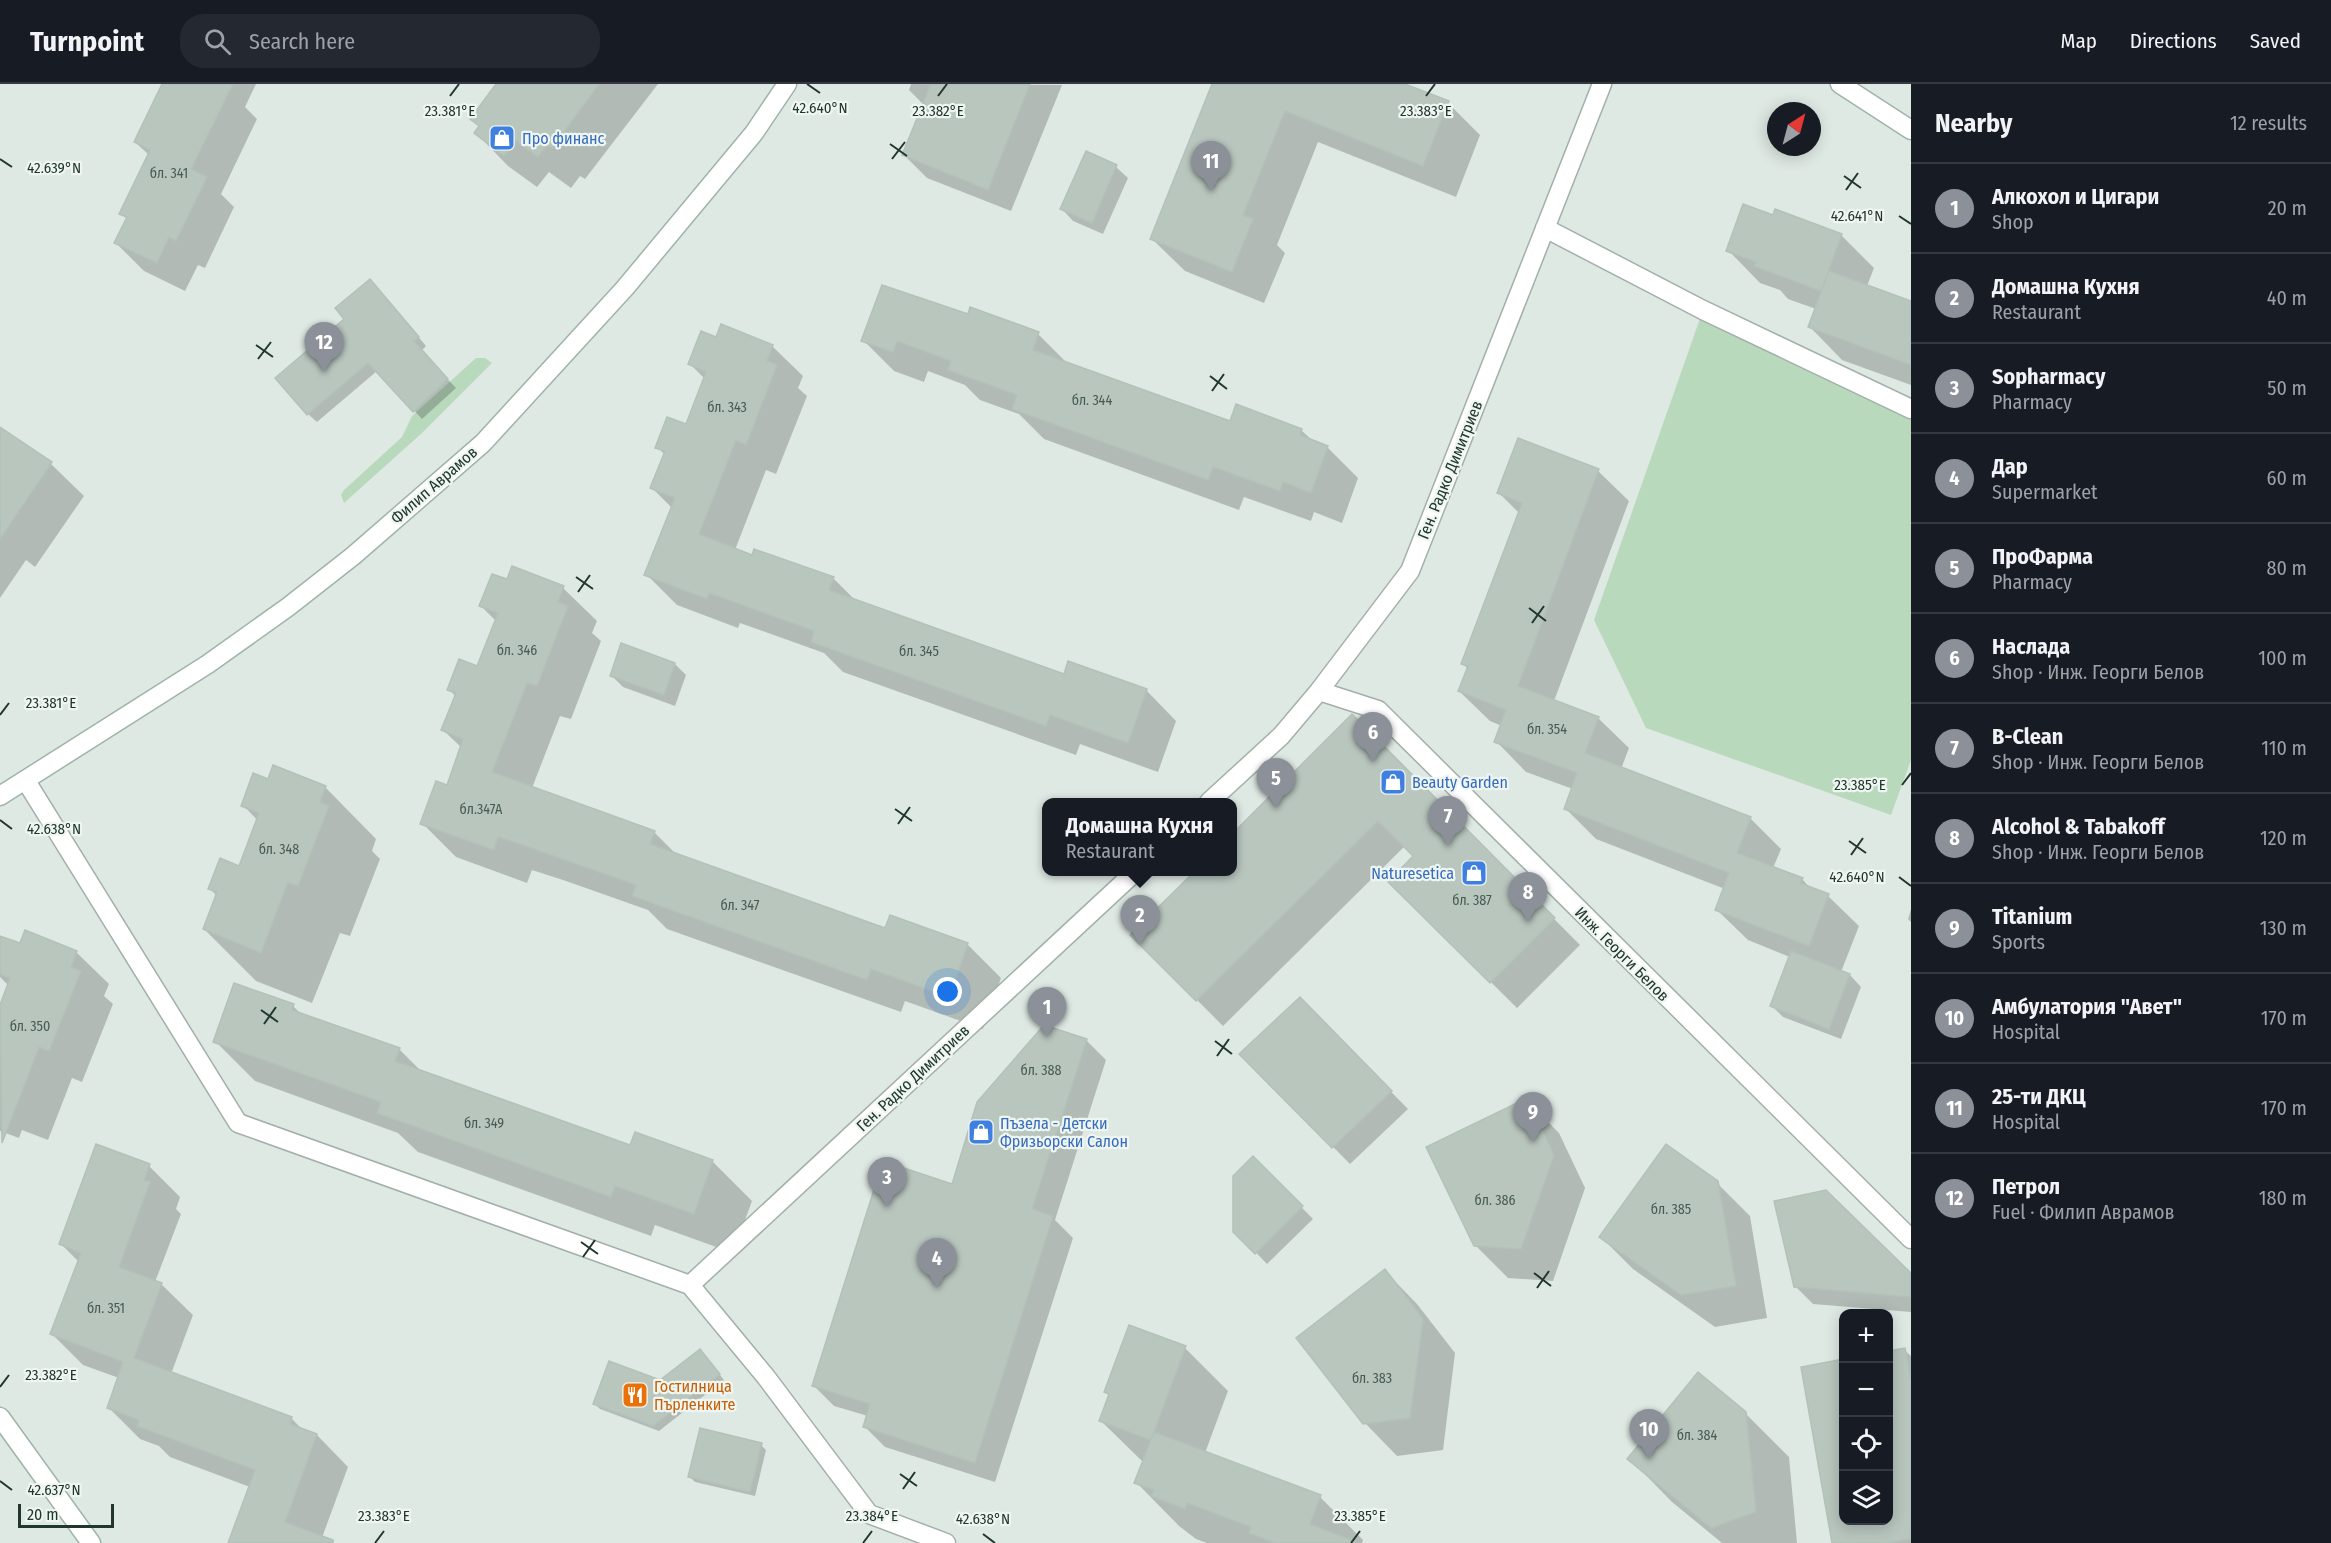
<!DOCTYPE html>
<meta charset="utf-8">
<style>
:root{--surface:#171b24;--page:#242831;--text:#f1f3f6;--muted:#9ea1a6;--line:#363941;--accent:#8c9099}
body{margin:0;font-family:"Fira Sans Condensed",sans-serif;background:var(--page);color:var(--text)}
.controls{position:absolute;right:18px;bottom:18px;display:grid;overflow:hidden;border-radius:12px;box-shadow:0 3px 15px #0003}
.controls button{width:54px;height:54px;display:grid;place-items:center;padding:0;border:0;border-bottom:2px solid var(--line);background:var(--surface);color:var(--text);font:30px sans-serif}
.compass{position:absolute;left:1767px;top:18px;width:54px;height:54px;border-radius:50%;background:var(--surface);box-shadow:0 3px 15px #0003;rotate:36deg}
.scale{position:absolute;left:18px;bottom:15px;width:96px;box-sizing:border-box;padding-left:6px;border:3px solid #21372e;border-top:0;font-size:16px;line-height:21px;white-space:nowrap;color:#21372e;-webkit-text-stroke:4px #eff6f1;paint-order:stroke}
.you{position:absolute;left:948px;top:908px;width:21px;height:21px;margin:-15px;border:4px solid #fff;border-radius:50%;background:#1a73e8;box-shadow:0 0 0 9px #1a73e833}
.badge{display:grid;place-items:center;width:39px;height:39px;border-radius:50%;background:var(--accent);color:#fff;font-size:20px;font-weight:700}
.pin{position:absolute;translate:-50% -50px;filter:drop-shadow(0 2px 3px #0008)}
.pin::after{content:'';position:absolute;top:32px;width:21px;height:18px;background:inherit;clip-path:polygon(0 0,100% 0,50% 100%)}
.popup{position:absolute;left:1042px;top:714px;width:195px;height:78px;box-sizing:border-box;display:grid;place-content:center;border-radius:12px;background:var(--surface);filter:drop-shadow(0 2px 4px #0005);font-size:20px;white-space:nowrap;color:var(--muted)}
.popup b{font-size:22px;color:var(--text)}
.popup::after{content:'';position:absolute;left:50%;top:100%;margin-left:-12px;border:12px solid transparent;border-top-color:var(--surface)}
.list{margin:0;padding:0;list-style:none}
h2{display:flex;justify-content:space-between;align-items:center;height:78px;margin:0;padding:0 24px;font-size:26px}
h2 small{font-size:20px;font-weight:400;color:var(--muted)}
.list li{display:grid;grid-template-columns:39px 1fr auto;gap:18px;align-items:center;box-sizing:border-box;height:90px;padding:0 24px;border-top:2px solid var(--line)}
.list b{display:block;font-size:22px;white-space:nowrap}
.list p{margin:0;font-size:20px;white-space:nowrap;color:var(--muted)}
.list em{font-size:20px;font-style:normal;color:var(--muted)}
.icon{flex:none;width:33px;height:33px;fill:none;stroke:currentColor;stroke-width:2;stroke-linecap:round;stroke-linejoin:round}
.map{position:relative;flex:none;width:1911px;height:1459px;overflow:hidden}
header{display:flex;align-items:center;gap:36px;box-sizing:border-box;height:84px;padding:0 30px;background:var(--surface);border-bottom:2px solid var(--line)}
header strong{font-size:28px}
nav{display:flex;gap:33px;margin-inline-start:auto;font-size:21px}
.search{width:420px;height:54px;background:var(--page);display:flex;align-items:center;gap:15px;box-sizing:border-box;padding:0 21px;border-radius:24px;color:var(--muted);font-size:22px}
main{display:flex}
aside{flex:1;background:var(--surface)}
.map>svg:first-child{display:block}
</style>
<header>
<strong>Turnpoint</strong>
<div class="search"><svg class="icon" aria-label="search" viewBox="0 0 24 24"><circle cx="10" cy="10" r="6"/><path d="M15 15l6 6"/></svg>Search here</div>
<nav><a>Map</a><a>Directions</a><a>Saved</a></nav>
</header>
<main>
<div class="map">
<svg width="1911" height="1459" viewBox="0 0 1911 1459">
<rect width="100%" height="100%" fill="#dfe9e3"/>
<path fill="#b9d9bc" d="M1703 226 1911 325V676L1891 731 1646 644 1594 536Z
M476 274H485L492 279 422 349 344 419 341 411 344 406 402 353 412 332Z"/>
<path fill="#0003" d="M163 0H256L245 23 257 35 221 110 234 123 205 184 198 181 185 207 144 187 116 159 127 135 121 129 149 71 135 58Z
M498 0H658L585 95 580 92 571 104 549 88 537 103 508 82 476 49 480 43 472 35Z
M911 0 1062 1 1011 127 927 94 904 71 924 21 909 6Z
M1214 0H1407V2L1448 19 1480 51 1456 113 1318 58 1277 161 1285 169 1264 219 1185 187 1152 155Z
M1116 83 1128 94 1103 150 1073 137 1062 125Z
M1774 133 1841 151 1874 184 1867 202 1911 219V301L1842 276 1810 243 1816 225 1788 215 1780 206 1760 199 1728 166Z
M378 205 426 262 421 267 456 304 422 335 377 287 317 338 308 330Z
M969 232 1038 250 1069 281 1231 339 1301 346 1313 357 1327 363 1358 394 1342 439 1314 428 1311 437 1244 413 1239 426 1044 355 1019 330 980 316 965 301 928 287 924 298 894 287 863 256Z
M717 255 772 262 803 292 798 304 807 312 776 390 766 386 735 466 833 494 856 517 1065 592 1146 606 1176 637 1158 688 1080 660 1076 671 843 588 824 569 740 539 738 544 677 521 646 490 672 424 652 404 665 371 657 363 687 342 705 295 690 280Z
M4 347 51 380 84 412 35 483 26 476 0 514V353Z
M1598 387 1629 417 1554 617 1598 634 1629 664 1621 685 1750 734 1781 765 1773 784 1802 795 1812 806 1828 812 1859 842 1841 888 1850 891 1861 903 1841 955 1783 933 1771 921 1790 873 1748 856 1717 826 1725 805 1596 755 1565 724 1573 705 1526 688 1496 657 1502 642 1490 637 1459 607 1468 585 1462 579 1520 430 1499 409Z
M508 497 563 504 597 537 592 549 601 557 571 635 560 632 532 704 654 748 677 771 886 846 967 860 1001 894 983 945 905 917 901 928 667 845 648 826 566 797 532 786 527 799 456 773 422 739 447 703 462 664 443 646 456 613 449 605 478 584 496 537 481 522Z
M675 580 686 591 675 622 623 603 611 591Z
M1352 632 1580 861 1517 924 1390 798 1415 772 1405 762 1223 942 1132 851 1196 788H1233V751Z
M269 697 325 703 376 755 372 767 380 775 350 852 340 849 312 919 256 897 204 845 217 812 210 805 240 784 258 737 243 721Z
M1911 825V838L1908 835Z
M21 861 76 868 109 900 104 912 113 920 82 998 72 994 48 1056 22 1046 19 1054 0 1047V924L9 902 0 893V869Z
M1300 915 1408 1025 1350 1080 1241 970Z
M293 922 303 932 399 965 422 988 631 1063 712 1077 752 1117 733 1169 655 1141 651 1152 418 1068 398 1049 255 997 215 957Z
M1086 956 1106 976 1055 1136 1073 1154 995 1398 885 1363 864 1342 868 1332 834 1322 814 1302 953 1101Z
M1526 1016 1559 1049 1585 1104 1553 1197 1508 1194 1475 1161Z
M1253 1074 1313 1135 1267 1180 1235 1147Z
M149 1082 180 1113 176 1125 181 1130 155 1198 161 1200 193 1231 171 1290 292 1335 304 1347 317 1351 348 1383 320 1459H229L250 1403 170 1373 159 1362 140 1355 108 1323 119 1294 83 1281 52 1250 79 1178 61 1160Z
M1717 1099 1750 1132 1767 1234 1715 1243 1633 1185 1601 1153Z
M1385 1187 1417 1220 1455 1269 1443 1366 1397 1372 1365 1339Z
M1911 1191V1228L1813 1220 1795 1202Z
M1185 1264 1228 1307 1205 1369 1320 1413 1363 1456 1362 1459H1207L1196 1455 1179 1442 1136 1398 1144 1379 1101 1337 1110 1313 1106 1308Z
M1904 1266 1911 1272V1459H1834L1802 1284 1844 1436H1888Z
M705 1272 724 1296 659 1347 600 1325 595 1320 660 1297Z
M1745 1329 1789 1373 1797 1459H1722L1672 1418 1629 1374Z
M761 1361 766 1366 755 1412 695 1398 690 1393Z"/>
<path fill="#b8c6be" stroke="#b2c2b9" stroke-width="1.5" d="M162 0H233L191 85 207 93 176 157 169 153 157 179 114 159 127 133 119 130 150 66 134 58Z
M496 0H599L552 64 547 61 538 73 516 57 504 72 474 49 479 42 470 35Z
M931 0H1030L988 106 902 71Z
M1212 0H1405L1449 17 1423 82 1285 27 1243 131 1253 135 1232 188 1150 155Z
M1086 67 1117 81 1092 139 1060 125Z
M1743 120 1773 131 1775 125 1842 150 1821 207 1754 182 1756 178 1726 167Z
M1829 187 1911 217V281L1808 243Z
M370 195 419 253 414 257 448 295 413 328 368 279 307 331 275 294 344 235 335 224Z
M882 201 968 230 970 223 1039 248 1033 266 1230 337 1236 320 1302 345 1300 351 1328 362 1311 409 1283 398 1280 407 1213 383 1208 396 1012 325 1017 311 948 286 951 277 897 257 893 268 861 257Z
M721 240 773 261 767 277 777 281 746 361 736 356 699 450 752 471 754 465 834 493 829 506 1064 590 1068 577 1147 605 1128 659 1050 631 1046 642 811 558 814 547 709 509 707 515 644 491 675 414 650 404 665 367 655 364 667 333 686 340 706 288 688 280 701 247 716 253Z
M0 343 52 378 0 455Z
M1518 354 1599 385 1518 602 1599 633 1585 669 1751 733 1737 769 1803 794 1800 799 1829 810 1809 862 1715 826 1729 789 1564 725 1577 689 1494 658 1506 626 1458 607 1468 582 1461 580 1522 419 1497 409Z
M512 482 564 502 558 518 568 522 537 602 527 599 492 688 655 747 650 760 885 844 890 831 968 859 949 913 871 885 867 896 632 812 636 801 531 764 498 753 494 766 420 740 436 697 447 701 463 655 441 646 456 609 447 606 459 575 477 582 498 529 479 522 492 490 507 495Z
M621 559 675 579 664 611 610 592Z
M1352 630 1555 834 1490 899 1388 798 1413 772 1378 737 1196 917 1130 851 1194 788H1233V749Z
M273 681 326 702 320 718 329 722 298 802 288 798 261 869 203 845 217 808 208 805 220 774 239 782 259 729 241 722 253 689 268 695Z
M25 846 77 867 71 883 81 887 49 967 39 963 2 1059 0 921 10 894 0 890V852L20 859Z
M1791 867 1850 890 1829 945 1770 922Z
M234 899 294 920 292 926 400 964 395 977 630 1061 635 1048 713 1076 694 1130 615 1102 611 1113 377 1029 381 1018 213 958Z
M1300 913 1392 1007 1332 1064 1239 970Z
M1044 941 1087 955 1032 1125 1053 1132 975 1379 863 1343 870 1320 812 1302 883 1077 952 1100 977 1018Z
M1527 1014 1554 1071 1521 1165 1474 1162 1426 1063Z
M96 1060 150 1080 144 1096 150 1098 119 1183 162 1199 134 1274 292 1333 290 1340 317 1350 285 1438 333 1456V1459H228L255 1386 137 1342 139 1336 107 1324 123 1278 50 1250 81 1169 59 1160Z
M1666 1060 1718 1097 1736 1202 1681 1211 1599 1153Z
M1253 1072 1303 1122 1255 1170 1233 1148V1092Z
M1826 1106 1911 1189V1213L1794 1203 1774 1117Z
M1385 1185 1423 1235 1410 1334 1363 1340 1296 1254Z
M1129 1241 1186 1262 1151 1356 1154 1348 1321 1411 1310 1440 1354 1457V1459H1275L1249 1449 1251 1443 1187 1419 1185 1425 1151 1412 1154 1406 1134 1399 1151 1356 1099 1337 1109 1310 1104 1308Z
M1905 1264 1911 1299V1455L1886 1459H1832L1801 1283 1844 1275V1437H1888V1267Z
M700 1265 720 1290 653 1342 593 1320 609 1277 660 1296Z
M1698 1288 1746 1328 1756 1428 1711 1444 1627 1375Z
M700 1344 762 1359 750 1408 688 1393Z"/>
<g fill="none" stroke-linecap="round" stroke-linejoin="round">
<g stroke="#a2b0a9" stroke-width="21">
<path id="street" d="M1545 144 1703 226 1911 325
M1319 607 1378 626 1911 1155
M26 697 238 1039 690 1201 766 1293 869 1430 946 1459
M1209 718 1281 652 1319 607 1410 487 1602 0
M690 1201 1135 788"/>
</g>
<g stroke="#9fb4a9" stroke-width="21">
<path id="secondary" d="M1840 0 1911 46
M0 712 208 580 288 523 353 472 483 359 625 204 754 49 787 0
M0 1333 91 1459"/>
</g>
<use href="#street" stroke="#fff" stroke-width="18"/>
<use href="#secondary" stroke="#fff" stroke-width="18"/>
</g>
<path fill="none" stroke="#21372e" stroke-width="2" d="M807 0 820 9M450 12 459 0M938 12 947 0M1426 12 1435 0M890 60 907 72M0 75 12 83M892 75 905 58M1844 92 1861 104M1846 106 1858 89M1899 132 1911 140M256 261 273 273M258 275 271 258M1210 292 1227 305M1212 307 1224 290M576 493 593 505M578 508 590 491M1529 524 1546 537M1532 539 1544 522M0 631 9 619M1902 701 1911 689M895 725 912 737M0 736 12 745M898 740 910 723M1849 757 1866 769M1851 771 1863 754M1899 793 1911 802M261 926 278 938M264 940 276 923M1215 957 1232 970M1217 972 1229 955M581 1158 598 1170M583 1173 595 1156M1534 1189 1551 1202M1537 1204 1549 1187M0 1303 9 1291M900 1390 917 1402M0 1397 12 1406M903 1405 915 1388M983 1450 995 1459M375 1459 384 1447M863 1459 872 1447M1351 1459 1360 1447"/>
<defs>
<g id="shop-square" transform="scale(1.35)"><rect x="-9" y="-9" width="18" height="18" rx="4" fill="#3f7fe0" stroke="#eff6f1"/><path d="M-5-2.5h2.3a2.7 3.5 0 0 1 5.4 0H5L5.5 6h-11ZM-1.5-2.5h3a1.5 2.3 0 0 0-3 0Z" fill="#fff"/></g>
<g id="restaurant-square" transform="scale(1.35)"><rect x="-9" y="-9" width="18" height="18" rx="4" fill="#e8710a" stroke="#eff6f1"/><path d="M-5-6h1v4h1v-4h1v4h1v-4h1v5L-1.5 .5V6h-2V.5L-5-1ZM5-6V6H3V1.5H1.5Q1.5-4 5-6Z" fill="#fff"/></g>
</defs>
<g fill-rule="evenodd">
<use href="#shop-square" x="502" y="54"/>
<use href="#shop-square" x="1393" y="698"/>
<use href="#shop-square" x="1474" y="789"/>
<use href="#shop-square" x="981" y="1048"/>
<use href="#restaurant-square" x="635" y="1311"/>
</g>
<g text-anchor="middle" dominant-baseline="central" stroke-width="4.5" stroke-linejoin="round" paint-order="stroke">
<g font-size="14" fill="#475b52">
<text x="169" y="89">бл. 341</text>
<text x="1092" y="316">бл. 344</text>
<text x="727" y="323">бл. 343</text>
<text x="517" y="566">бл. 346</text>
<text x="919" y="567">бл. 345</text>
<text x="1547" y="645">бл. 354</text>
<text x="481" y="725">бл.347А</text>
<text x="279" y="765">бл. 348</text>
<text x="1472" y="816">бл. 387</text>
<text x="740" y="821">бл. 347</text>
<text x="30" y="942">бл. 350</text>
<text x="1041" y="986">бл. 388</text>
<text x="484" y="1039">бл. 349</text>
<text x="1495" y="1116">бл. 386</text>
<text x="1671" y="1125">бл. 385</text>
<text x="106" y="1224">бл. 351</text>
<text x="1372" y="1294">бл. 383</text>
<text x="1697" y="1351">бл. 384</text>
</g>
<g font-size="16" fill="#366cbe" stroke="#eff6f1" text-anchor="start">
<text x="522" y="54">Про финанс</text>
<text x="1412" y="698">Beauty Garden</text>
<text x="1454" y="789" text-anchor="end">Naturesetica</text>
<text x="1000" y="1039">Пъзела - Детски<tspan x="1000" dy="18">Фризьорски Салон</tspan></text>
</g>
<g font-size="16" fill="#21372e" stroke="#eff6f1">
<text transform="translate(1450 386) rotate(-68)">Ген. Радко Димитриев</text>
<text transform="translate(434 401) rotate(-41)">Филип Аврамов</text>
<text transform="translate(1622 870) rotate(45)">Инж. Георги Белов</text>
<text transform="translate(913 994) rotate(-43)">Ген. Радко Димитриев</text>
</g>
<g font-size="16" fill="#c56008" stroke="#eff6f1" text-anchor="start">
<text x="654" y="1302">Гостилница<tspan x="654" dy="18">Пърленките</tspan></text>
</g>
</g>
<g font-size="15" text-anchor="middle" fill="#21372e" stroke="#eff6f1" stroke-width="4.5" stroke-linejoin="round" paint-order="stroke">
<text x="820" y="29">42.640°N</text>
<text x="450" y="32">23.381°E</text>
<text x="938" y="32">23.382°E</text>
<text x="1426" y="32">23.383°E</text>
<text x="54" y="89">42.639°N</text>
<text x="1857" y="137">42.641°N</text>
<text x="51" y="624">23.381°E</text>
<text x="1860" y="706">23.385°E</text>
<text x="54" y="750">42.638°N</text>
<text x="1857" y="798">42.640°N</text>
<text x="51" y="1296">23.382°E</text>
<text x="54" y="1411">42.637°N</text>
<text x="384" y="1437">23.383°E</text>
<text x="872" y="1437">23.384°E</text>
<text x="1360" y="1437">23.385°E</text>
<text x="983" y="1440">42.638°N</text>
</g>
</svg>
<div class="controls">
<button>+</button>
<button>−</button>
<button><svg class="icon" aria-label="locate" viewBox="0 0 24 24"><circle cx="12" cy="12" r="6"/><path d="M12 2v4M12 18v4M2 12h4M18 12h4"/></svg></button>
<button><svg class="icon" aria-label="layers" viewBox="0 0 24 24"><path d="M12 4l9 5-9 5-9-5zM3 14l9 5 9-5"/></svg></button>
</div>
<svg class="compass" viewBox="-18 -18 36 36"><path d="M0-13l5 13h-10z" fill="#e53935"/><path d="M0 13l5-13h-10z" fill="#9ea1a6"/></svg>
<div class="scale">20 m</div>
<div class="you"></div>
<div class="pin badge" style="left:1047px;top:953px">1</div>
<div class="pin badge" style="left:1140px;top:861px">2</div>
<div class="popup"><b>Домашна Кухня</b>Restaurant</div>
<div class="pin badge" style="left:887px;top:1123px">3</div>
<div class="pin badge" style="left:937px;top:1204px">4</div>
<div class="pin badge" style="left:1276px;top:724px">5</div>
<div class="pin badge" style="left:1373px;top:678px">6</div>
<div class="pin badge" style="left:1448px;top:762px">7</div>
<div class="pin badge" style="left:1528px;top:838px">8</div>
<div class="pin badge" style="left:1533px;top:1058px">9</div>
<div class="pin badge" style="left:1649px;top:1375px">10</div>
<div class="pin badge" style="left:1211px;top:107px">11</div>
<div class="pin badge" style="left:324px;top:288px">12</div>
</div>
<aside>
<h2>Nearby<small>12 results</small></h2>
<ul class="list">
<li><span class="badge">1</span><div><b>Алкохол и Цигари</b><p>Shop</p></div><em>20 m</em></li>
<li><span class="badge">2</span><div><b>Домашна Кухня</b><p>Restaurant</p></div><em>40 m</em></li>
<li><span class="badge">3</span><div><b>Sopharmacy</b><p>Pharmacy</p></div><em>50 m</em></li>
<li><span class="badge">4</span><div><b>Дар</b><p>Supermarket</p></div><em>60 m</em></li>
<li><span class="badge">5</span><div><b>ПроФарма</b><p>Pharmacy</p></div><em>80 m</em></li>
<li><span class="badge">6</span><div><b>Наслада</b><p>Shop · Инж. Георги Белов</p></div><em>100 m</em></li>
<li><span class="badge">7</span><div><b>B-Clean</b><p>Shop · Инж. Георги Белов</p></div><em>110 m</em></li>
<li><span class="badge">8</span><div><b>Alcohol &amp; Tabakoff</b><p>Shop · Инж. Георги Белов</p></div><em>120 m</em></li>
<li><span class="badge">9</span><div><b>Titanium</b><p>Sports</p></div><em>130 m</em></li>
<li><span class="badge">10</span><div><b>Амбулатория &quot;Авет&quot;</b><p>Hospital</p></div><em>170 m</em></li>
<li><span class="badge">11</span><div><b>25-ти ДКЦ</b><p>Hospital</p></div><em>170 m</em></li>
<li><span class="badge">12</span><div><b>Петрол</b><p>Fuel · Филип Аврамов</p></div><em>180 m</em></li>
</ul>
</aside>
</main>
